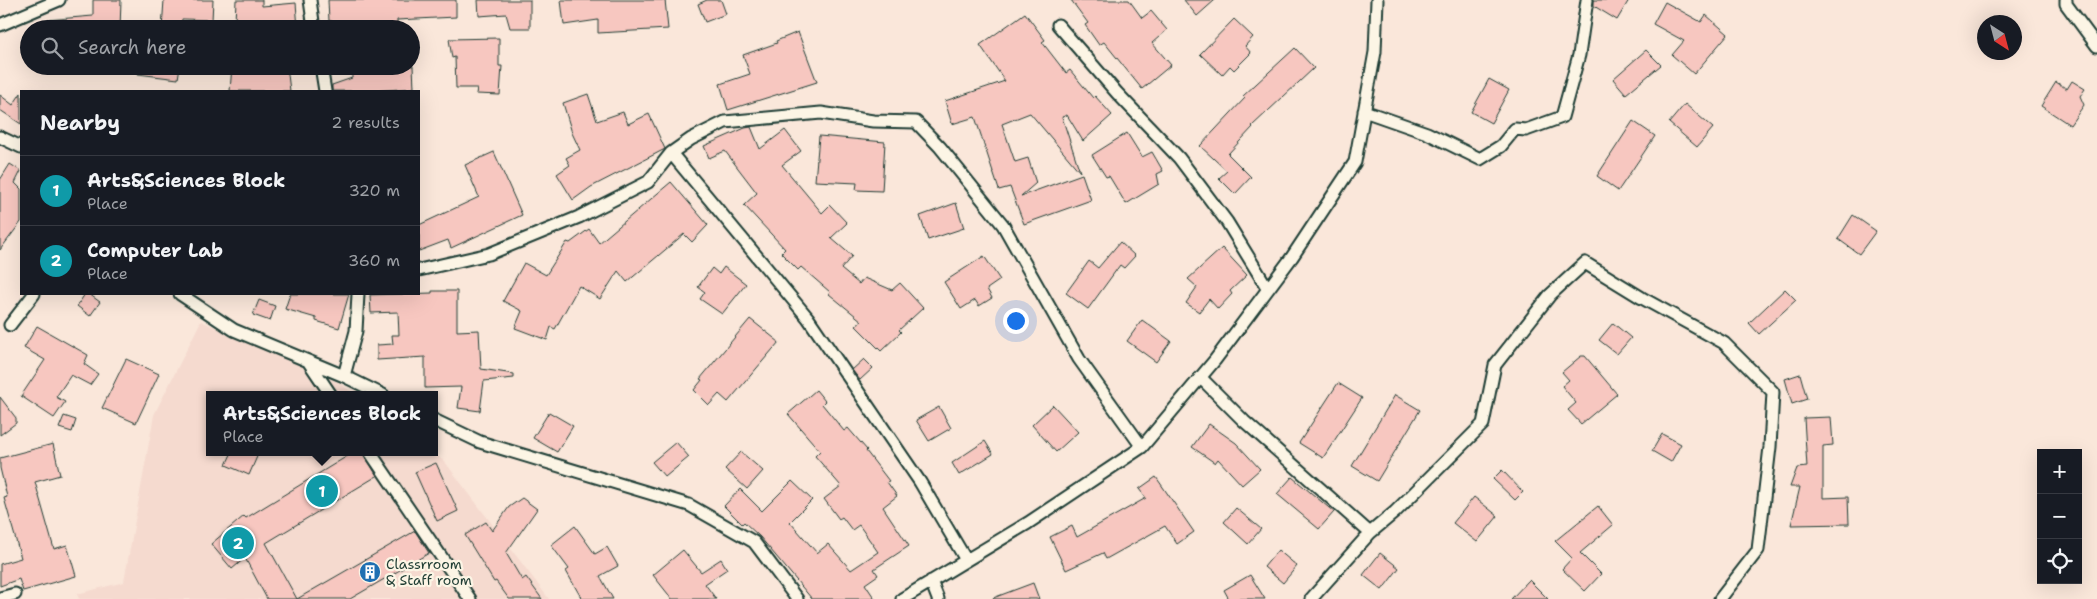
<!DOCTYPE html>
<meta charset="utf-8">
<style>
:root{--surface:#171b24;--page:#20242c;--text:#f1f3f6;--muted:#9ea1a6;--line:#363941;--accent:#0b8043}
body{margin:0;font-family:"Shantell Sans",sans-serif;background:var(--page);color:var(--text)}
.controls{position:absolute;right:15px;bottom:15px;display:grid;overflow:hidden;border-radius:0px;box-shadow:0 5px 20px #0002}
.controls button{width:45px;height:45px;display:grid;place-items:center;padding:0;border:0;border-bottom:1px solid var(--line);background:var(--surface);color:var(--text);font:25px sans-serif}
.compass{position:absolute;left:1977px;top:15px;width:45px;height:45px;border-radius:50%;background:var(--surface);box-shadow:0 5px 20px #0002;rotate:144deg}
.you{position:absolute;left:1015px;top:320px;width:18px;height:18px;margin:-12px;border:4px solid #fff;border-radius:50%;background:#1a73e8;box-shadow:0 0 0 8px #1a73e833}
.badge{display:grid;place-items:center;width:32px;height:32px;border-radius:50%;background:var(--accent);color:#fff;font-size:16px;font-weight:700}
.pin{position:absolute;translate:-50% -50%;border:2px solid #fff;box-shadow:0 1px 5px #0006}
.popup{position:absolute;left:206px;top:391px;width:232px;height:65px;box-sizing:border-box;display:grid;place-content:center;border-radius:0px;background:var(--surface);filter:drop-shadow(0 1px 4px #0005);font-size:16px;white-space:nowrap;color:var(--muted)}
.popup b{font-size:19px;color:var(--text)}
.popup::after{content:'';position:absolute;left:50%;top:100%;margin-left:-10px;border:10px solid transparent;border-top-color:var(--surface)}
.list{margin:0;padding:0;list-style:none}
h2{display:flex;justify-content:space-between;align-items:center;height:65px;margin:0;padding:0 20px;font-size:21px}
h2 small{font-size:16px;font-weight:400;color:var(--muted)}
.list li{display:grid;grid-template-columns:32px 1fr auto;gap:15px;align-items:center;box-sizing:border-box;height:70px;padding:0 20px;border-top:1px solid var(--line)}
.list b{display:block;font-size:19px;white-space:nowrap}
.list p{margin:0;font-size:16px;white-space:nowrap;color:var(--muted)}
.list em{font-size:16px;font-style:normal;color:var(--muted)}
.icon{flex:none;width:28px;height:28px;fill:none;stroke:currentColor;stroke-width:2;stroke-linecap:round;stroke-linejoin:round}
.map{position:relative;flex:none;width:2097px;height:599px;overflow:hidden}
.search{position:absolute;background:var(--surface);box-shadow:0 5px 20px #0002;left:20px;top:20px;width:400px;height:55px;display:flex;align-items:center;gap:12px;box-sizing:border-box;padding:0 18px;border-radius:28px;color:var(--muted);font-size:19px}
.panel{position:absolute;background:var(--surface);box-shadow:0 5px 20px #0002;left:20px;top:90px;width:400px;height:205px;border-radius:0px}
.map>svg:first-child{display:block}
</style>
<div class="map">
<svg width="2097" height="599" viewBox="0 0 2097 599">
<rect width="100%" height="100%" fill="#fae7da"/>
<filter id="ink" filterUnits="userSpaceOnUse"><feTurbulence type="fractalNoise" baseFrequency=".02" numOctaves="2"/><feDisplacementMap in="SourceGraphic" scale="10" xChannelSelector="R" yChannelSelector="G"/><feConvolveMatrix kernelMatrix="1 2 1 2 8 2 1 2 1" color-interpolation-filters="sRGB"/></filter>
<g filter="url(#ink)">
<path fill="#f5dacf" d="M201 321 338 382 356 395H210V452H432L445 462 549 599H79L77 594 124 582 154 415Z"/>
<path fill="#f7c7c0" stroke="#1f3d34" d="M93 0H121L120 29H47L46 20 93 16Z
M164 0H213L212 20 182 19 181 29H162Z
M236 0H262V6L296 3 298 28 267 29 266 23 235 22Z
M328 0H456V17L397 20V24L380 25V29H333L332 21H329Z
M478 0H530V28H510L506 14 479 16Z
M561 0H665L668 29 598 33V20L564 25Z
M707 0H721L726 14 705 22 698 4Z
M1071 0H1129L1142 18 1151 11 1167 30 1152 43 1171 65 1142 89 1104 42 1099 45 1085 25 1088 23Z
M1184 0H1215L1197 16Z
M1594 0H1629L1617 20 1594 6Z
M1665 2 1701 22 1706 15 1728 34 1694 74 1672 55 1684 41 1653 24Z
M1025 13 1045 40 1042 42 1066 73 1070 70 1093 98 1095 96 1112 115 1083 141 1067 115 1062 117 1080 172 1030 113 1002 124 1015 162 1028 158 1036 183 1021 196 1082 174 1091 200 1024 224 1010 187 999 190 975 117 952 124 945 101 1005 81 980 45Z
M1234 19 1253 37 1245 46 1251 53 1234 70 1230 66 1222 75 1200 54Z
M798 32 817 82 728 110 720 84 750 74 743 55 777 43 776 41Z
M499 38V66H502L500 95 476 94 477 88H456L455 57 452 58 449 39Z
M1295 48 1314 68 1252 126 1253 127 1228 154 1251 177 1235 194 1219 178 1227 171 1200 146 1245 98 1243 96Z
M1646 50 1661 65 1626 94 1613 79Z
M139 66H180L178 79 138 74Z
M232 66H287L290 91H230Z
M385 66H413L414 88 372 91H332V85L352 78V69Z
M1489 79 1509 90 1491 123 1471 112Z
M2072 81 2085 89 2080 96 2084 105 2070 125 2041 106 2056 82 2067 89Z
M21 93V124L0 110V95L13 105Z
M588 94 597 121 623 112 628 124 649 114 665 149 591 187 573 200 557 174 570 165 566 158 580 150 572 133 563 103Z
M1685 104 1713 128 1697 147 1669 123Z
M1633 121 1655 136 1618 191 1597 176Z
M751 127 760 149 785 130 801 151 782 165 822 213 830 205 847 223 831 238 852 256 841 269 859 284 864 278 892 290 900 283 923 308 899 330 901 332 881 351 856 326 862 321 829 294 830 292 801 267 798 270 781 253 785 249 744 205 757 193 725 151 709 158 704 146 745 128Z
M1127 133 1142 157 1152 152 1163 171 1157 174 1159 184 1126 204 1109 176 1106 177 1092 155Z
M819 136 885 142 882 191 856 190 857 183 815 181Z
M494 152 522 215 451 248 448 240 419 251V225L479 197 465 165Z
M10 164 21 171 15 183 21 189V222L0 250V180Z
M671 182 708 225 692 242 684 234 627 282 618 271 600 299 579 286 555 329 551 327 547 340 515 328 522 311 503 301 524 263 546 275 567 242 570 243 589 229 599 243Z
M956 203 964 228 928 240 920 216Z
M1853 215 1876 231 1859 254 1838 239Z
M1120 242 1135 256 1124 268 1120 265 1088 309 1066 293 1089 261 1098 268Z
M1222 248 1247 275 1230 291 1232 294 1218 309 1209 299 1199 312 1186 303 1197 287 1188 279Z
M984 256 1000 280 987 289 992 298 979 306 975 300 961 309 944 282Z
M724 267 746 284 722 314 700 299 705 292 698 287 712 268 719 274Z
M1785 289 1796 300 1759 334 1749 323Z
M432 291H457V331L479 330 481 369 514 374V378L484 381 480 411 458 408 461 387 425 388V357L377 360V345L393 344 392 335H399L398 312 371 313 370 295 432 293Z
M85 294H89L100 302 90 316 77 306Z
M290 294H349L339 328 316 321V318L285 309Z
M259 300 275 306 270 321 253 315Z
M750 319 779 342 728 402 719 394 709 405 694 390 702 380 700 379Z
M1142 320 1171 341 1156 362 1127 341Z
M1613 323 1631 338 1617 354 1599 340Z
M37 326 88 355 84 364 98 374 90 385 71 375 56 397 65 402 54 418 21 396 45 360 24 348Z
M1581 356H1585L1617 394 1581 424 1568 410 1576 403 1562 386 1569 380 1562 372Z
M126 359 159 374 136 423 102 408Z
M864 359 873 368 860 380 852 370Z
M1800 374 1807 399 1792 404 1785 379Z
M1338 383 1362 398 1323 458 1299 443Z
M816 390 825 401 822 404 844 431 848 428 867 450 866 451 889 481 887 482 897 496 883 507 909 546 874 569 878 575 865 584 875 599H812L760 537 744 522 742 524 724 506 740 489 762 511 792 481 812 500 790 522 817 553 828 544 851 570 878 552 859 525 852 530 842 517 839 519 824 499 841 486 815 456 820 451 788 414Z
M1395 395 1420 410 1377 481 1352 466Z
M0 397 16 418V423L0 435Z
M1053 405 1078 432 1056 452 1032 425Z
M939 407 951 428 929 441 916 420Z
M549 412 573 426 557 452 533 438Z
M64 416 76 420 72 432 59 428Z
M1831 417 1833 445 1823 446V498L1848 497 1849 524 1791 525 1800 487H1790L1797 468 1807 467 1804 418Z
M1209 424 1236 443 1260 469 1242 485 1218 459 1215 463 1192 447Z
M1662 434 1681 444 1671 462 1652 451Z
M985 441 993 454 959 475 952 463Z
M676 442 689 457 665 477 652 462Z
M53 444 60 475 35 482 54 549 67 545 76 576 23 591 19 579 0 586V564L21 558 4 498 7 497 0 468V458Z
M232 452H259L249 475 226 465Z
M354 452H363L377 476 266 543 297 599H267L245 558 232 569 211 544 244 516 246 518Z
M741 452 763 471 747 489 725 469Z
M436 463 458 511 437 521 415 472Z
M1502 470 1523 492 1515 500 1493 479Z
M1156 477 1194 532 1177 544 1165 526 1106 559 1103 553 1066 570 1050 537 1072 526 1077 537 1146 498 1139 489Z
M1292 477 1334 512 1319 529 1277 494Z
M1474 497 1498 516 1477 542 1453 523Z
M522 498 537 509 506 553 522 580 526 577 542 599H509L496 581 494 582 465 535 486 522 492 531 509 507Z
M1598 506 1613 525 1580 553 1601 574 1585 591 1562 569 1572 558 1555 541Z
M1236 508 1261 529 1248 544 1224 522Z
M575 526 595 554 607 547 618 566 600 576 613 599H582L566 571 569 569 551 545Z
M415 531 429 553 350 599H297Z
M683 550 701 572 721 559 727 569 705 584 716 599H672L653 575Z
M1278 550 1297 566 1283 583 1264 567Z
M1380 553 1399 568 1382 590 1363 575Z
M1250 575 1265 599H1229L1224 590Z
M1529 580 1548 599H1511Z
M1033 583 1039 599H993V598Z"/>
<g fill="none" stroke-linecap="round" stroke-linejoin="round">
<g stroke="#1f3d34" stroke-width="15">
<path id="street" d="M310 0 314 29
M2066 0V4L2097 46
M0 25 59 0
M1058 25 1117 93 1179 158 1227 222 1268 289
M321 66 325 91
M1364 111 1427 133 1480 159 1501 146 1515 129 1526 130 1562 117 1579 55 1587 0
M0 137 21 147
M671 153 808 318 920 482 966 560
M419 270 489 254 579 217 648 182 671 153 691 139 725 122 821 113 873 121 916 122 940 147 1003 225 1079 359 1142 447
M180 294 234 330 344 376
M358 294 356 331 344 376 383 395
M10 325 34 294
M308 361 331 395
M1200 377 1244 421 1370 533 1395 512 1483 424 1495 365 1550 295 1585 263 1642 298 1724 343 1773 392 1770 447 1758 550 1720 599
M434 420 480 442 689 505 754 542 797 599
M370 452 470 599
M931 581 938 599
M0 598 15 594
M902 599 1028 523 1142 447 1215 360 1292 257 1355 162 1375 52 1377 0
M1311 599 1370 533"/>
</g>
<use href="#street" stroke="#fcf5e5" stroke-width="11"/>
</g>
</g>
<defs>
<g id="building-disc" transform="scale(1.125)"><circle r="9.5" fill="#1f6fb2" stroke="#fcf5e5"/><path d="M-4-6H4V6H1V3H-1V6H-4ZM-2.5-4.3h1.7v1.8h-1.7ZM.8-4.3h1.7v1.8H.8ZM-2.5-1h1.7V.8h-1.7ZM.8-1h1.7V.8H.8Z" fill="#fff"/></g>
</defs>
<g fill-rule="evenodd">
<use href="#building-disc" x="370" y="572"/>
</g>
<g text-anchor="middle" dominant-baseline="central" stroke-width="4.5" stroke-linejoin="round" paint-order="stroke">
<g font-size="14" fill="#1f3d34" stroke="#fcf5e5" text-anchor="start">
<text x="386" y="564">Classrroom<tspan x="386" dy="16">&amp; Staff room</tspan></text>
</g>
</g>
</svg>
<div class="controls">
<button>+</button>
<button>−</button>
<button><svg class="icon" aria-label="locate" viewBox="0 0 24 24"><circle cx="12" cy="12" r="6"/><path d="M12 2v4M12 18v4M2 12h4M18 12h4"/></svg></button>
</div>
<svg class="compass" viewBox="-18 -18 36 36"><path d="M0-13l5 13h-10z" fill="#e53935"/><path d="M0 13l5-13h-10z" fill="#9ea1a6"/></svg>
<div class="you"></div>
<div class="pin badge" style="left:322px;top:491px;background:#0f9aa8">1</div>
<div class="popup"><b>Arts&amp;Sciences Block</b>Place</div>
<div class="pin badge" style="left:238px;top:543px;background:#0f9aa8">2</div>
<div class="search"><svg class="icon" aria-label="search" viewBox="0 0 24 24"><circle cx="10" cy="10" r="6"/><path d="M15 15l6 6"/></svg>Search here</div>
<section class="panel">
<h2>Nearby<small>2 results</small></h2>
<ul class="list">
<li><span class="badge" style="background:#0f9aa8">1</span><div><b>Arts&amp;Sciences Block</b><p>Place</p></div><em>320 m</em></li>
<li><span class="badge" style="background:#0f9aa8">2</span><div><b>Computer Lab</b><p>Place</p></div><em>360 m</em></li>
</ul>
</section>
</div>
